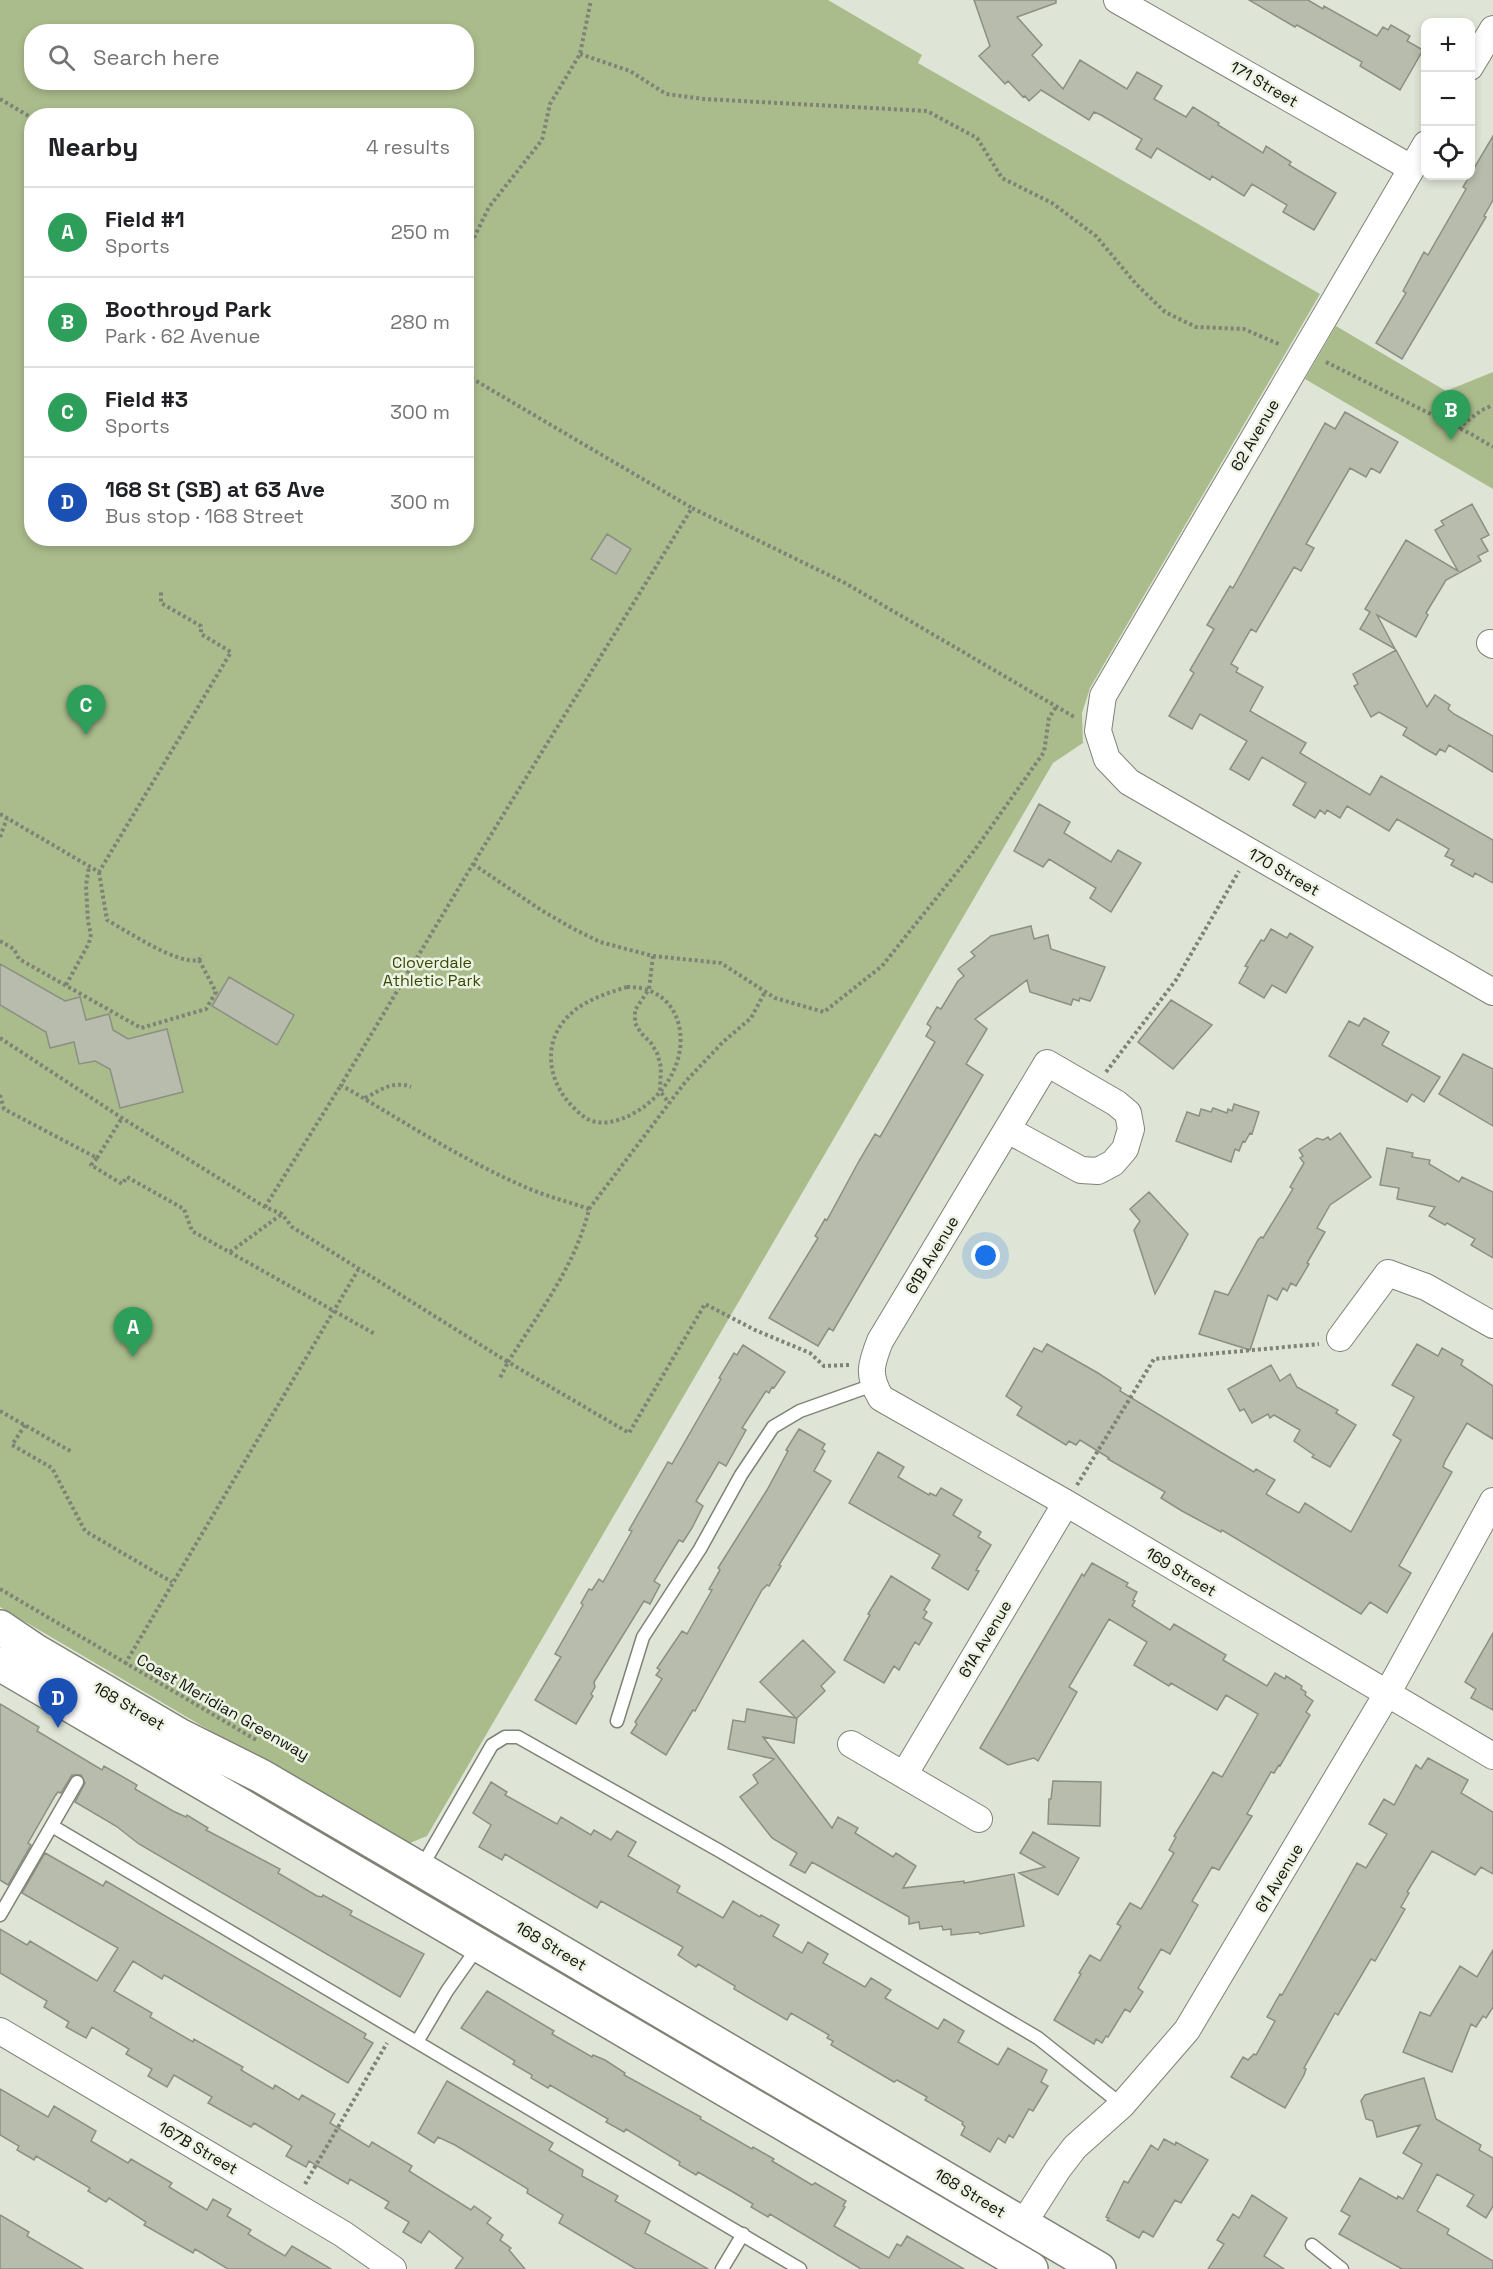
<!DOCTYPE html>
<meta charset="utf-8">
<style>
:root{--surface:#fff;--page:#f6f6f6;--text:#202124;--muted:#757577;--line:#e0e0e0;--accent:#db2777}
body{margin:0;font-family:"Space Grotesk",sans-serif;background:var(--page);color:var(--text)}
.controls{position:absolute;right:18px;top:18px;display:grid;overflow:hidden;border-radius:12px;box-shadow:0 3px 9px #0003}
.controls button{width:54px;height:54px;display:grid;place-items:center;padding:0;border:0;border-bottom:2px solid var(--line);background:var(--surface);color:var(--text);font:30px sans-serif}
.you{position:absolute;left:986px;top:1256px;width:21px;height:21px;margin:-15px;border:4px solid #fff;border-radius:50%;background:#1a73e8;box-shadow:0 0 0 9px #1a73e833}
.badge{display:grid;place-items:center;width:39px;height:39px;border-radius:50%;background:var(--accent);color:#fff;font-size:20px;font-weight:700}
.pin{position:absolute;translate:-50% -50px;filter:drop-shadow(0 2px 3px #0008)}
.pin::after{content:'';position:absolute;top:32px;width:21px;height:18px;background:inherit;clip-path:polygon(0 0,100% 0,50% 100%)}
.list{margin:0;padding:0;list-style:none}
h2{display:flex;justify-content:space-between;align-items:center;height:78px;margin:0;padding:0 24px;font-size:26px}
h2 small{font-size:20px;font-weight:400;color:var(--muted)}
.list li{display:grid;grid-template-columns:39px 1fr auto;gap:18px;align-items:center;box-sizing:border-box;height:90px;padding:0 24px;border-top:2px solid var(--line)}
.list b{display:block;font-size:22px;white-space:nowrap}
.list p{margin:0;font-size:20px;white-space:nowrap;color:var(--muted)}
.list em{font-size:20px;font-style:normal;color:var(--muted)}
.icon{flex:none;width:33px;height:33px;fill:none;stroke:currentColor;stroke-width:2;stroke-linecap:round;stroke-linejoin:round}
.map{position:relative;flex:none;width:1493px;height:2269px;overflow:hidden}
.search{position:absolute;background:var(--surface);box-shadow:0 3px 9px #0003;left:24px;top:24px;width:450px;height:66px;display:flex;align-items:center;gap:15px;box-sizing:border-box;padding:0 21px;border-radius:24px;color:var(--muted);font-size:22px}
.panel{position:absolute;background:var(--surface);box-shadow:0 3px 9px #0003;left:24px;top:108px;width:450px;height:438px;border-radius:24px}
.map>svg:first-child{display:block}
</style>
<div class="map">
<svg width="1493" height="2269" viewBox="0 0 1493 2269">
<rect width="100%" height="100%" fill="#dfe5d6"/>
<path fill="#abbc8c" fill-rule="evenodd" d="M0 0H828L922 55 918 63 1320 294 1090 688 1082 713 1083 743 1053 763 427 1836 410 1843 394 1839 0 1607ZM32 32H466V82H32ZM32 116H466V538H32Z
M1336 326 1446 391 1493 372V489L1305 379Z"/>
<path fill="#b7bcad" stroke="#8b9082" stroke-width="1.5" d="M974 0H1056V3L1017 17 1042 45 1032 55 1063 89 1080 60 1127 89 1137 72 1162 86 1154 99 1186 117 1193 107 1219 123 1218 125 1263 153 1266 146 1291 162 1289 165 1336 193 1314 230 1283 212 1287 205 1252 184 1244 196 1212 176 1210 180 1157 148 1151 158 1136 149 1142 139 1101 115 1094 112 1089 120 1041 90 1029 101 1025 96 1023 97 1008 81 1005 84 979 56 990 46Z
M1249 0H1308L1323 9 1324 6 1377 36 1383 27 1388 30 1391 25 1410 36 1407 41 1423 50 1400 90 1360 66 1362 62 1297 25 1295 27Z
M1493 136V200L1484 216 1486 217 1402 359 1376 343 1406 293 1403 291 1424 252 1428 255 1466 189 1463 187Z
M1345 412 1398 442 1380 473 1371 468 1366 477 1350 468 1306 544 1314 548 1301 571 1294 567 1256 632 1251 629 1231 664 1238 668 1236 672 1263 687 1250 711 1306 743 1300 753 1370 795 1381 776 1493 840V883L1475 873 1473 877 1451 865 1454 860 1445 856 1449 849 1397 819 1389 831 1347 806 1340 818 1327 810 1325 814 1320 810 1315 818 1293 805 1306 783 1262 757 1249 780 1230 769 1247 741 1200 714 1192 729 1169 716 1194 673 1190 670 1214 629 1207 625 1230 586 1233 588 1325 423 1335 429Z
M1472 504 1489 535 1481 539 1488 551 1478 556 1481 561 1446 580 1426 613 1428 615 1416 637 1377 615 1395 649 1360 629 1370 612 1365 609 1406 540 1458 571 1435 530 1444 525 1441 521Z
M607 534 631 549 616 574 591 559Z
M1396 650 1427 707 1435 695 1450 705 1448 709 1454 714 1493 736V772L1449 745 1445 752 1440 749 1436 755 1424 748 1403 735 1407 728 1379 712 1371 717 1354 686 1358 684 1353 674Z
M1039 804 1070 822 1064 833 1111 862 1118 850 1141 863 1111 912 1090 898 1096 888 1049 859 1043 867 1014 851Z
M1031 926 1034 939 1048 935 1051 949 1105 967 1092 998 1090 1001 1080 998 1079 1001 1073 999 1071 1005 1030 992 1027 980 975 1019 987 1029 966 1064 983 1075 833 1331 829 1328 818 1346 769 1318 818 1238 815 1236 825 1219 827 1220 859 1161 875 1134 880 1137 935 1042 926 1036 931 1027 927 1024 937 1007 941 1009 958 981 964 976 958 969 975 956 971 952 991 936Z
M1271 929 1287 938 1290 933 1313 947 1286 993 1272 985 1264 998 1239 983 1248 967 1245 966 1261 940 1264 941Z
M0 964 65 1001 80 997 86 1020 109 1014 113 1030 128 1039 167 1029 183 1092 120 1108 110 1069 95 1061 79 1064 74 1042 50 1048 46 1032 0 1005Z
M229 977 294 1015 277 1045 212 1006Z
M1171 1000 1212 1025 1173 1069 1138 1042Z
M1364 1018 1389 1032 1382 1045 1440 1077 1424 1102 1412 1094 1407 1102 1329 1056 1349 1021 1359 1026Z
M1463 1054 1493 1069V1126L1439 1094Z
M1234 1104 1259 1112 1252 1134 1250 1133 1245 1142 1243 1141 1239 1151 1235 1149 1231 1162 1176 1141 1187 1112 1199 1116 1201 1109 1211 1112 1213 1108 1227 1113 1228 1109 1232 1111Z
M1340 1133 1371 1177 1330 1205 1317 1228 1325 1232 1307 1263 1309 1264 1296 1286 1291 1283 1287 1291 1283 1288 1277 1300 1268 1295 1250 1350 1199 1334 1215 1291 1228 1295 1258 1240 1261 1237 1263 1238 1293 1189 1290 1187 1304 1163 1300 1158 1303 1156 1299 1150 1317 1138 1323 1140 1328 1137 1330 1140Z
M1387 1148 1413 1153 1412 1157 1430 1160 1429 1164 1459 1182 1462 1177 1493 1192V1258L1471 1245 1475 1239 1447 1223 1445 1225 1429 1216 1435 1207 1397 1199 1399 1188 1380 1185Z
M1149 1192 1188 1234 1155 1294 1134 1230 1140 1221 1130 1209Z
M1047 1344 1098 1373 1121 1388 1120 1391 1217 1450 1254 1472 1256 1469 1275 1480 1266 1494 1299 1513 1305 1503 1351 1532 1401 1440 1393 1435 1414 1397 1392 1385 1417 1344 1438 1356 1442 1348 1463 1360 1461 1365 1493 1386V1439L1467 1423 1445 1461 1443 1467 1452 1472 1399 1566 1411 1573 1387 1613 1370 1602 1361 1614 1222 1530 1221 1532 1182 1511 1161 1498 1165 1492 1108 1459 1109 1458 1080 1440 1076 1445 1069 1441 1066 1445 1017 1415 1022 1407 1006 1396 1034 1348 1042 1352Z
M743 1345 785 1372 774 1388 772 1387 769 1393 766 1391 742 1428 746 1430 726 1466 719 1462 696 1501 703 1506 692 1528 683 1542 679 1540 654 1581 660 1585 650 1604 644 1601 594 1682 595 1687 591 1694 593 1696 576 1724 535 1700 561 1657 555 1654 583 1605 581 1603 589 1589 592 1590 599 1579 603 1582 632 1531 629 1530 668 1462 672 1464 721 1379 719 1378 734 1353 737 1355Z
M1271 1365 1280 1381 1290 1374 1297 1387 1338 1410 1336 1413 1356 1425 1330 1467 1312 1457 1314 1455 1294 1441 1300 1430 1274 1415 1270 1418 1268 1414 1252 1423 1244 1409 1240 1411 1228 1389Z
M799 1429 825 1444 822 1449 825 1451 814 1471 831 1481 779 1565 781 1566 769 1586 767 1585 762 1590 695 1711 693 1710 666 1755 631 1733 637 1724 635 1722 662 1679 656 1675 660 1670 657 1668 682 1631 687 1634 712 1590 709 1589 720 1570 718 1568 767 1490 788 1451 786 1450Z
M878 1452 904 1467 898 1477 929 1495 930 1493 936 1496 941 1488 962 1500 953 1515 981 1532 978 1537 991 1545 976 1570 979 1571 968 1590 932 1568 940 1555 849 1503Z
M1092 1563 1128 1583 1126 1586 1137 1592 1133 1600 1135 1601 1132 1606 1170 1630 1174 1624 1226 1655 1223 1660 1267 1686 1275 1673 1285 1679 1286 1676 1302 1686 1301 1689 1306 1692 1305 1695 1313 1701 1306 1712 1310 1715 1280 1766 1279 1765 1274 1773 1271 1772 1247 1814 1252 1816 1219 1870 1212 1867 1192 1901 1198 1905 1170 1954 1161 1949 1138 1988 1143 1992 1130 2012 1125 2009 1108 2037 1106 2036 1102 2043 1096 2039 1094 2044 1054 2020 1081 1974 1079 1973 1090 1955 1100 1961 1121 1926 1117 1924 1130 1903 1141 1909 1174 1853 1169 1850 1176 1837 1174 1836 1213 1772 1222 1777 1258 1714 1226 1695 1217 1710 1171 1683 1169 1686 1134 1665 1147 1642 1109 1619 1069 1687 1077 1692 1038 1761 1034 1758 1008 1765 980 1748 1082 1574 1084 1576Z
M891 1576 930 1600 924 1610 927 1612 923 1618 932 1623 919 1645 915 1642 899 1670 894 1666 884 1683 844 1660 870 1615 868 1614Z
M1493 1633V1710L1471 1698 1476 1689 1465 1682Z
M803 1640 835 1672 821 1686 825 1691 797 1718 794 1743 763 1737 832 1828 838 1817 858 1828 855 1833 893 1857 896 1853 916 1866 903 1888 964 1881V1883L1014 1874 1024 1926 980 1934 979 1932 951 1935V1929L943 1930 942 1926 920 1929 919 1922 909 1924V1917L812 1862 805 1873 790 1865 797 1853 772 1838 740 1797 758 1783 753 1775 774 1759 728 1749 733 1720 745 1722 747 1709 796 1718 760 1682Z
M0 1704 39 1727 37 1731 102 1770 104 1766 137 1785 135 1789 173 1811 186 1817 187 1815 208 1828 206 1830 280 1869 278 1873 317 1896 322 1897 323 1895 352 1911 350 1915 424 1954 400 1997 139 1844 116 1826 75 1802 85 1783 81 1775H72L61 1793 58 1792 55 1796 28 1843 31 1845 8 1885 0 1880Z
M1428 1758 1468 1780 1461 1793 1493 1812V1874L1481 1867 1475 1875 1432 1851 1407 1892 1409 1893 1401 1907 1405 1909 1375 1961 1371 1959 1338 2015 1335 2013 1304 2068 1306 2069 1304 2075 1285 2108 1231 2077 1243 2057 1248 2060 1254 2054 1256 2055 1275 2021 1267 2017 1280 1994 1282 1995 1357 1863 1366 1868 1387 1834 1369 1824 1384 1799 1394 1805 1416 1765 1421 1769Z
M1053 1781 1101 1782 1100 1826 1048 1824 1049 1799H1051Z
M491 1782 507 1792 505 1795 557 1824 561 1817 591 1835 594 1830 611 1840 617 1831 636 1842 628 1856 680 1886 677 1892 723 1918 733 1901 760 1917 761 1915 779 1925 773 1936 802 1953 808 1942 828 1954 823 1963 865 1987 871 1978 891 1990 885 1998 938 2029 944 2019 964 2031 958 2042 998 2065 1008 2048 1047 2070 1041 2082 1048 2086 1033 2111 1029 2109 1013 2138 1009 2135 1005 2143 998 2138 990 2152 961 2135 965 2127 962 2124 963 2122 925 2100 927 2097 897 2080 894 2082 831 2045 833 2041 827 2038 829 2035 791 2013 787 2020 734 1989 735 1986 698 1964 696 1967 678 1955 683 1947 601 1901 597 1908 505 1854 502 1860 479 1847 491 1825 473 1813Z
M1033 1832 1079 1858 1058 1895 1019 1873 1045 1867 1020 1853Z
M45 1853 103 1886 106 1881 366 2034 364 2038 373 2043 348 2083 168 1977 164 1975 162 1979 133 1961 114 1991 152 2013 150 2017 193 2042 194 2039 243 2067 241 2070 273 2089 275 2085 299 2100 302 2095 335 2114 330 2123 369 2147 372 2142 412 2166 409 2171 471 2210 474 2206 491 2218 487 2223 503 2235 500 2240 511 2248 509 2250 525 2269H455L463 2258 429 2231 421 2243 403 2232 409 2222 385 2208 389 2202 350 2179 348 2184 309 2161 306 2167 286 2156 292 2146 254 2123 251 2127 208 2103 212 2097 174 2075 167 2087 148 2076 152 2069 126 2054 129 2049 92 2027 86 2038 66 2027 69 2022 44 2007 47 2001 0 1973V1929L27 1945 30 1941 97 1981 118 1948 22 1893Z
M1493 1950V2007L1486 2018 1483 2016 1476 2027 1471 2024 1452 2072 1403 2052 1420 2012 1430 2016 1460 1966 1477 1977Z
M487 1991 554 2031 552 2034 592 2057 593 2055 605 2060 625 2073 624 2075 701 2117 700 2119 752 2149 753 2147 774 2159 772 2161 812 2185 815 2183 846 2201 843 2206 845 2207 834 2226 889 2258 897 2244 901 2246 907 2236 964 2269H861L770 2214 768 2217 751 2207 753 2204 733 2192 698 2172 696 2175 679 2165 680 2162 626 2129 624 2132 606 2122 608 2119 550 2085 548 2088 531 2078 532 2075 513 2064 515 2061 461 2028Z
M1424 2078 1436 2119 1481 2145 1479 2150 1493 2158V2206L1486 2218 1467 2206 1474 2195 1437 2174 1417 2211 1449 2229 1447 2234 1493 2261V2269H1402L1339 2234 1350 2216 1341 2211 1360 2178 1397 2199 1398 2196 1403 2199 1422 2164 1403 2153 1420 2125 1377 2137 1373 2121 1366 2119 1361 2101 1365 2095Z
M447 2081 553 2143 549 2150 583 2170 582 2176 618 2196 615 2201 650 2221 645 2233 708 2269H636L559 2223 563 2215 527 2193 528 2189 455 2145 438 2137 434 2143 418 2133Z
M0 2089 48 2117 54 2106 96 2131 91 2141 128 2163 131 2159 172 2183 169 2187 207 2210 213 2199 231 2209 227 2216 251 2230 248 2234 285 2256 292 2246 331 2269H228L195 2249 193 2253 144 2225 146 2222 109 2198 106 2202 88 2191 90 2188 36 2156 34 2160 17 2150 19 2146 0 2135Z
M1164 2139 1175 2145 1176 2142 1208 2160 1181 2203 1175 2200 1153 2237 1143 2231 1139 2238 1107 2220 1109 2218 1106 2217 1124 2181 1128 2183 1151 2145 1158 2150Z
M1252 2195 1287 2218 1264 2256 1284 2269H1208L1224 2244 1217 2240 1233 2214 1239 2218Z
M0 2215 29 2232 27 2236 83 2269H0Z"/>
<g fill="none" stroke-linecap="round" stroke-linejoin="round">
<g stroke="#7e8375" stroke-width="15">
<path id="lane" d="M617 1721 643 1637 700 1549 741 1475 773 1427 800 1411 873 1385
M52 1826 800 2269
M421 1868 492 1745 505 1737H518L718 1850 1038 2038 1122 2105
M0 1915 77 1782
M417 2042 447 1991 478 1947
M1312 2245 1342 2269
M722 2269 743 2234"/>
</g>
<g stroke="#7e8375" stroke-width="28">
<path id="street" d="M1117 0 1411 168
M1470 67 1493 29
M1426 144 1103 696 1098 731 1107 759 1129 782 1493 992
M1490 643 1493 645
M1008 1130 1081 1170 1098 1171 1113 1163 1125 1149 1131 1129 1128 1113 1116 1103 1047 1063 880 1341C871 1364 867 1375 881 1398L1066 1503 1493 1756
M1340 1338 1388 1273 1426 1287 1493 1325
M851 1744 979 1819
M904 1775 1066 1503
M0 2031 343 2234 393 2269
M1023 2224 1058 2169 1075 2147 1122 2105 1187 2030 1387 1694 1493 1501"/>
</g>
<g stroke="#7e8375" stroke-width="36">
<path id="secondary" d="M0 1627 34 1650 179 1735 261 1776 420 1869 1099 2269
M0 1664 1031 2269"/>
</g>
<path stroke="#7e8277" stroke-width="4" stroke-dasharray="3 3" stroke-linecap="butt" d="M580 54 630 71 666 94 704 99 927 111 977 138 1002 178 1052 203 1096 236 1136 284 1165 312 1196 327 1244 329 1281 345
M0 99 32 118
M466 254 489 207 542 140 550 104 580 54 591 0
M1326 362 1471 434 1493 447
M466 375 692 508
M1458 428 1482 410 1493 405
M0 814 99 872 231 652 201 634V626L161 603V591
M0 837 7 818
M473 864 541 910 572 928 600 942 653 956 721 963 775 998 824 1012 882 966 974 851 1044 752 1049 718 1056 707
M99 872 107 920C127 931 177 965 199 960L202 955
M0 941 14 949 19 959 141 1028 206 1009 216 992 199 960
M653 956 649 989 635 1010V1023L641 1033 651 1043 657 1053 661 1067 660 1091 669 1103
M66 985 89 943 91 934 88 922 86 886 89 866
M627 987C675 986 692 1033 673 1072 664 1092 644 1110 624 1118 615 1121 606 1124 597 1122 588 1121 581 1115 574 1108 551 1086 541 1049 564 1021 579 1002 604 994 627 987Z
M0 1038 122 1118 265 1207 282 1214 292 1227 508 1362 500 1378
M1106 1072 1176 980 1239 871
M0 1095 4 1109 97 1158 91 1165 122 1184 127 1177 184 1209 192 1231 375 1334
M365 1098C381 1090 393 1080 411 1087
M97 1158 122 1118
M265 1207 341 1085
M589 1209 686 1081 723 1042 751 1018 765 992
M230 1252 282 1214
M849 1365 824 1366 810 1353 755 1330 705 1304 629 1433 508 1362C538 1314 576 1265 589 1209 567 1201 544 1196 523 1186 459 1158 401 1120 341 1085L473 864 692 508 845 583 1076 718
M0 1411 72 1452
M25 1425 12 1445 52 1468 85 1531 172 1582
M1077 1485 1154 1359 1319 1344
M0 1589 258 1741
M125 1664 358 1270
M305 2184 387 2043"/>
<use href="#lane" stroke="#fff" stroke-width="12"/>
<use href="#street" stroke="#fff" stroke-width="26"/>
<use href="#secondary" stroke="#fff" stroke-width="33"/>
</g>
<g text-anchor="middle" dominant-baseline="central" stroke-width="5" stroke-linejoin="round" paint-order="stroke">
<g font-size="16" fill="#11130d" stroke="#edf3e3">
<text transform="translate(1264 84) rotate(30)">171 Street</text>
<text transform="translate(1255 435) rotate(-60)">62 Avenue</text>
<text transform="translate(1284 872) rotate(30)">170 Street</text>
<text transform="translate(932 1255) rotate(-59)">61B Avenue</text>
<text transform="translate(1181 1572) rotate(31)">169 Street</text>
<text transform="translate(985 1639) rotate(-59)">61A Avenue</text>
<text transform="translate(129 1706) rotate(30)">168 Street</text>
<text transform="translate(223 1707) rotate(30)">Coast Meridian Greenway</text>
<text transform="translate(1279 1878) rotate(-59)">61 Avenue</text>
<text transform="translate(551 1946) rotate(31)">168 Street</text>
<text transform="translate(198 2148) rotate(30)">167B Street</text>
<text transform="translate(970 2193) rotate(31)">168 Street</text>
</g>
<g font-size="16" fill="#374805" stroke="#edf3e3">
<text x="432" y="962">Cloverdale<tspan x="432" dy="18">Athletic Park</tspan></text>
</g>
</g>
</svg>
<div class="controls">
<button>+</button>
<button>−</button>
<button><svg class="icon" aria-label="locate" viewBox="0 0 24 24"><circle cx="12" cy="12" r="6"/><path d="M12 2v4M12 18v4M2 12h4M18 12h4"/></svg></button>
</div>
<div class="you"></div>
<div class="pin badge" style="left:133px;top:1357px;background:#2e9e5b">A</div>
<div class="pin badge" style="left:1451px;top:440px;background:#2e9e5b">B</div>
<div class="pin badge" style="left:86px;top:735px;background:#2e9e5b">C</div>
<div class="pin badge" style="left:58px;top:1728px;background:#1a4fb4">D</div>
<div class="search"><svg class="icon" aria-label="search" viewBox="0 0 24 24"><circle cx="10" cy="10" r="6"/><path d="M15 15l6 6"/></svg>Search here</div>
<section class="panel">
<h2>Nearby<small>4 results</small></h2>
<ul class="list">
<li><span class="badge" style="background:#2e9e5b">A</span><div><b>Field #1</b><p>Sports</p></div><em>250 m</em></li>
<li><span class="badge" style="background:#2e9e5b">B</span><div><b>Boothroyd Park</b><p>Park · 62 Avenue</p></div><em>280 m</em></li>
<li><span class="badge" style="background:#2e9e5b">C</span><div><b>Field #3</b><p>Sports</p></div><em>300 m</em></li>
<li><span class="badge" style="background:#1a4fb4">D</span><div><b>168 St (SB) at 63 Ave</b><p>Bus stop · 168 Street</p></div><em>300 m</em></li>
</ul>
</section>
</div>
